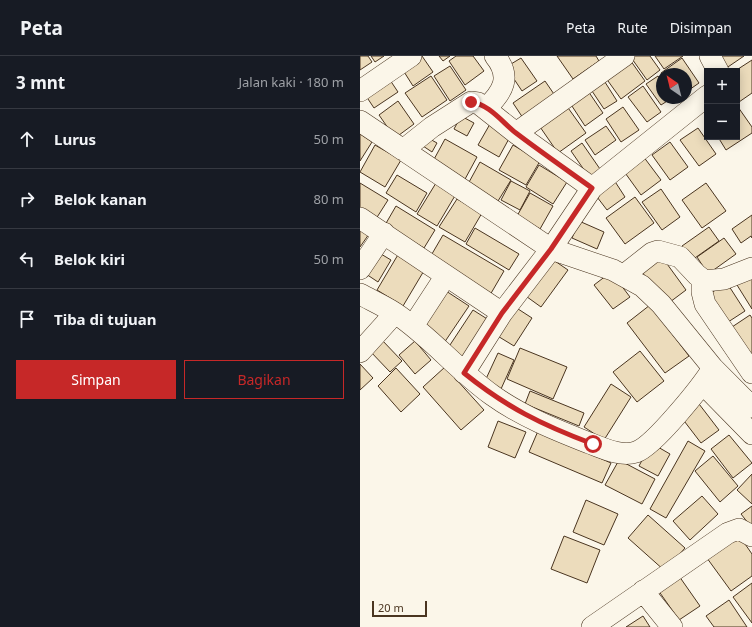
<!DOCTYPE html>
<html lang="id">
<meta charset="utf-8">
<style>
:root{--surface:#171b24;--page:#20242c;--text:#f1f3f6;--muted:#9ea1a6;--line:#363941;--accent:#c62828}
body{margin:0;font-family:"Noto Sans",sans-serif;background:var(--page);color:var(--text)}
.controls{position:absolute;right:12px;top:12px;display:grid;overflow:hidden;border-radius:0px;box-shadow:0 2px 10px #0003}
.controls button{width:36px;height:36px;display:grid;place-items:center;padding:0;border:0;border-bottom:1px solid var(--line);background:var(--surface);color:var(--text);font:20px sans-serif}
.compass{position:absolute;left:296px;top:12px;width:36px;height:36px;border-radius:50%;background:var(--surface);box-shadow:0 2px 10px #0003;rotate:325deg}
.scale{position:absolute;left:12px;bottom:10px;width:55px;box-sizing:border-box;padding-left:4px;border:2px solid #4a3520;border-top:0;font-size:11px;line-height:14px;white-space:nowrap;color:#4a3520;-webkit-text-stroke:3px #fbf6e9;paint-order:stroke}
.stop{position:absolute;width:12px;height:12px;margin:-9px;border:3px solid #c62828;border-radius:50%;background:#fff}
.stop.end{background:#c62828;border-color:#fff;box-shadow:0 1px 4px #0008}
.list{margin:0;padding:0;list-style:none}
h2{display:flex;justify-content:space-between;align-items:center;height:52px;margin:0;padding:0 16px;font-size:17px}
h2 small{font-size:13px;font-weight:400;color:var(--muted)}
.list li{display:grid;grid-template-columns:26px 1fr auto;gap:12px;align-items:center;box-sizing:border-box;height:60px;padding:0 16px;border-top:1px solid var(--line)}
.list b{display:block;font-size:15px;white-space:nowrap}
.list em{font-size:13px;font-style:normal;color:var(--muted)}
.actions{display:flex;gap:8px;padding:12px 16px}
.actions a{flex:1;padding:9px 0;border:1px solid var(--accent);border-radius:0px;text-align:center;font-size:14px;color:var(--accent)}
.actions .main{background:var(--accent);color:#fff}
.icon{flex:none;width:22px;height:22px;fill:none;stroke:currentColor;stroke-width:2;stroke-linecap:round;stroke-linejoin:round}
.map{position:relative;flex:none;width:392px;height:571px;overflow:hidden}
header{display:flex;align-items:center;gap:24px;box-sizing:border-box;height:56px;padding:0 20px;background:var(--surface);border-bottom:1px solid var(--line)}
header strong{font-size:19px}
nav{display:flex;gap:22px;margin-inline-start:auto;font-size:14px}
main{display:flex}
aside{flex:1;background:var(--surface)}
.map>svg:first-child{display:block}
</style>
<header>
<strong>Peta</strong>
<nav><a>Peta</a><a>Rute</a><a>Disimpan</a></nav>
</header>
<main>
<aside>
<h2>3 mnt<small>Jalan kaki · 180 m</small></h2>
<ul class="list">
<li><svg class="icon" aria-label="ahead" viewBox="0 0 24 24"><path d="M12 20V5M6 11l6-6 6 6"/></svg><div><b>Lurus</b></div><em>50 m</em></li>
<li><svg class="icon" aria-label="right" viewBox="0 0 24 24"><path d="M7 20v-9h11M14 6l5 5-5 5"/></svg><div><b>Belok kanan</b></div><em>80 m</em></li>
<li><svg class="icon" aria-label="left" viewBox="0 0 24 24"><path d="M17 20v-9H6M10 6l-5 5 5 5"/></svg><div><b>Belok kiri</b></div><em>50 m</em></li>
<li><svg class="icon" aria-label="arrive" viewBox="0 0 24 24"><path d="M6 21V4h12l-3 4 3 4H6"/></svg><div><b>Tiba di tujuan</b></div></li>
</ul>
<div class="actions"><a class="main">Simpan</a><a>Bagikan</a></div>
</aside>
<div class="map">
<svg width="392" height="571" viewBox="0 0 392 571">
<rect width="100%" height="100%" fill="#fbf6e9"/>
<path fill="#ecdcbc" stroke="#4a3520" d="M0 0H8L12 6 0 14Z
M11 0H24L15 6Z
M58 0H62L73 16 53 30 41 11Z
M79 0H90L83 5Z
M96 0H113L124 15 105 29 89 5Z
M197 0H236L239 5 213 23Z
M270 0H290L300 14 287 24Z
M295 0H323L304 13Z
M352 0H384L362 15Z
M268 1 285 25 261 43 243 18Z
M161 2 177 25 162 35 146 11Z
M322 2 339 27 326 36V18L302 19 301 17Z
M392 4V37L379 46 377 42V15H375Z
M90 10 106 34 90 45 74 20Z
M71 20 87 44 62 61 45 37Z
M298 20 302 26V42H312L301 49 286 28Z
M243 23 257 45 244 53 230 32Z
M30 24 38 36 14 52 6 40Z
M185 25 196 41 163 62 153 47Z
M283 30 301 56 287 66 268 41Z
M226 32 243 57 225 70 208 44Z
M38 45 54 68 35 82 19 59Z
M206 49 226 77 198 97 178 68Z
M263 51 279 74 261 86 246 63Z
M378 51 392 71V77L366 94 358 81H377Z
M101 60 114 67 107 80 94 73Z
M130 68 151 79 139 101 118 89Z
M246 70 256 84 235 99 225 84Z
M338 72 356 98 339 110 320 84Z
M0 78 12 86 0 105Z
M68 82 77 87 72 96 63 90Z
M85 83 117 101 104 125 72 107Z
M310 86 328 111 310 124 292 99Z
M222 87 240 113 229 121 211 95Z
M15 89 41 104 25 131 0 116Z
M153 89 180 105 166 129 139 114Z
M283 100 301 124 281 139 263 114Z
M120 106 151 124 138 145 108 128Z
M179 109 207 126 193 148 166 131Z
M37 119 67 137 56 156 26 137Z
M254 124 265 141 247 154 234 137Z
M151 125 170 135 160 154 141 144Z
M0 127 28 144 14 166 0 158Z
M76 127 96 138 77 170 57 158Z
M346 127 366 155 342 172 322 144Z
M301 133 320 161 302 174 282 146Z
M170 137 193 150 180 173 157 160Z
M275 141 294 167 265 188 246 162Z
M97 143 122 157 105 186 79 171Z
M36 150 75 174 64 192 25 169Z
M392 159V182L391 180 381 187 372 173Z
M219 165 244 176 237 193 212 182Z
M349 171 359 185 332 204 322 190Z
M115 172 159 198 149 214 106 188Z
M0 173 9 178 0 191Z
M83 179 144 215 130 239 69 203Z
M364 182 376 198 348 218 337 201Z
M16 195 31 204 18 226 3 216Z
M39 197 65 213 43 250 17 234Z
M189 201 208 214 181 251 163 238Z
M302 201 326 234 306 249 282 216Z
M251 216 270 241 253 253 234 229Z
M392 219V253L377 229Z
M367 227 385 255 365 268 346 240Z
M86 235 109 250 84 287 62 272Z
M290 249 329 300 305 317 267 267Z
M155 251 172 262 154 290 136 279Z
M113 254 132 266 108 304 88 292Z
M390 259 392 262V299L366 275Z
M21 283 42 305 30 316 9 294Z
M55 285 71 304 55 318 39 299Z
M160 292 207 311 193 343 147 323Z
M280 295 304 325 277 346 253 316Z
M138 297 154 304 141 333 125 325Z
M0 308 13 322 0 334Z
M85 311 124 354 101 374 63 331Z
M36 312 60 338 41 356 18 330Z
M251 328 271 341 244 384 224 371Z
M170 335 224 357 219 370 165 348Z
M336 344 359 374 341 387 318 357Z
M138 365 166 376 155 402 128 391Z
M178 375 251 407 242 427 169 396Z
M369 379 392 407 373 422 351 393Z
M328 385 345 395 306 462 290 453Z
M291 387 310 398 298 420 279 410Z
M353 400 378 430 360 446 335 415Z
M259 404 295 423 282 448 245 429Z
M392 418V448L377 434Z
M342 440 358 458 330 484 313 465Z
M226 444 258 458 244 489 213 476Z
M392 450V472L381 458Z
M288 459 325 492 305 515 268 482Z
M376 475 392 498V520L371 535 344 498Z
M204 480 240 494 227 527 191 513Z
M319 520 340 550 319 564 298 534Z
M392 527V567L373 541Z
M369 544 387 571H354L346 560Z
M283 560 290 571H266Z"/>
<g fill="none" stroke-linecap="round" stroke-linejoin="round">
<g stroke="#4a3520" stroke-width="22">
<path id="minor" d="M350 0 358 15
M0 35 51 0
M126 52C143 36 152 21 135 0
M0 65 191 193 253 214 282 230 301 248 353 312 392 351
M156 77 264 0
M43 94 72 71 111 46 118 47 156 77 232 132
M0 162 142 257
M0 213 24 177
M264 219 292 197 298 195 320 201 337 219 345 225 364 223 392 212
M342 224V236L345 248 392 317
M0 238C11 244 24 250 35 257 70 280 97 314 132 339 161 360 196 374 229 387 243 392 261 401 276 396 294 390 342 330 353 312
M53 270 85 221
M0 296 35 257
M104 317 142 257 191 193 232 132 347 40
M343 328 392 378
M283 535 312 571
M232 571 368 477 379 473 392 480"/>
</g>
<use href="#minor" stroke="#fbf6e9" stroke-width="21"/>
</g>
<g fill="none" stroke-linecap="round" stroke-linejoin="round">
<path stroke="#c62828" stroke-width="5" d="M111 46C129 48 143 67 156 77 181 96 207 114 232 132L191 193 142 257 104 317C146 351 182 369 233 388"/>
</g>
</svg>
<div class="controls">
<button>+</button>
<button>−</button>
</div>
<svg class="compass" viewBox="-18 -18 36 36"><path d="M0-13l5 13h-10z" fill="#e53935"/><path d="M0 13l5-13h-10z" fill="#9ea1a6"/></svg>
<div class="scale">20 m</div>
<div class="stop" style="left:233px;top:388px"></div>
<div class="stop end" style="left:111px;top:46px"></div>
</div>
</main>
